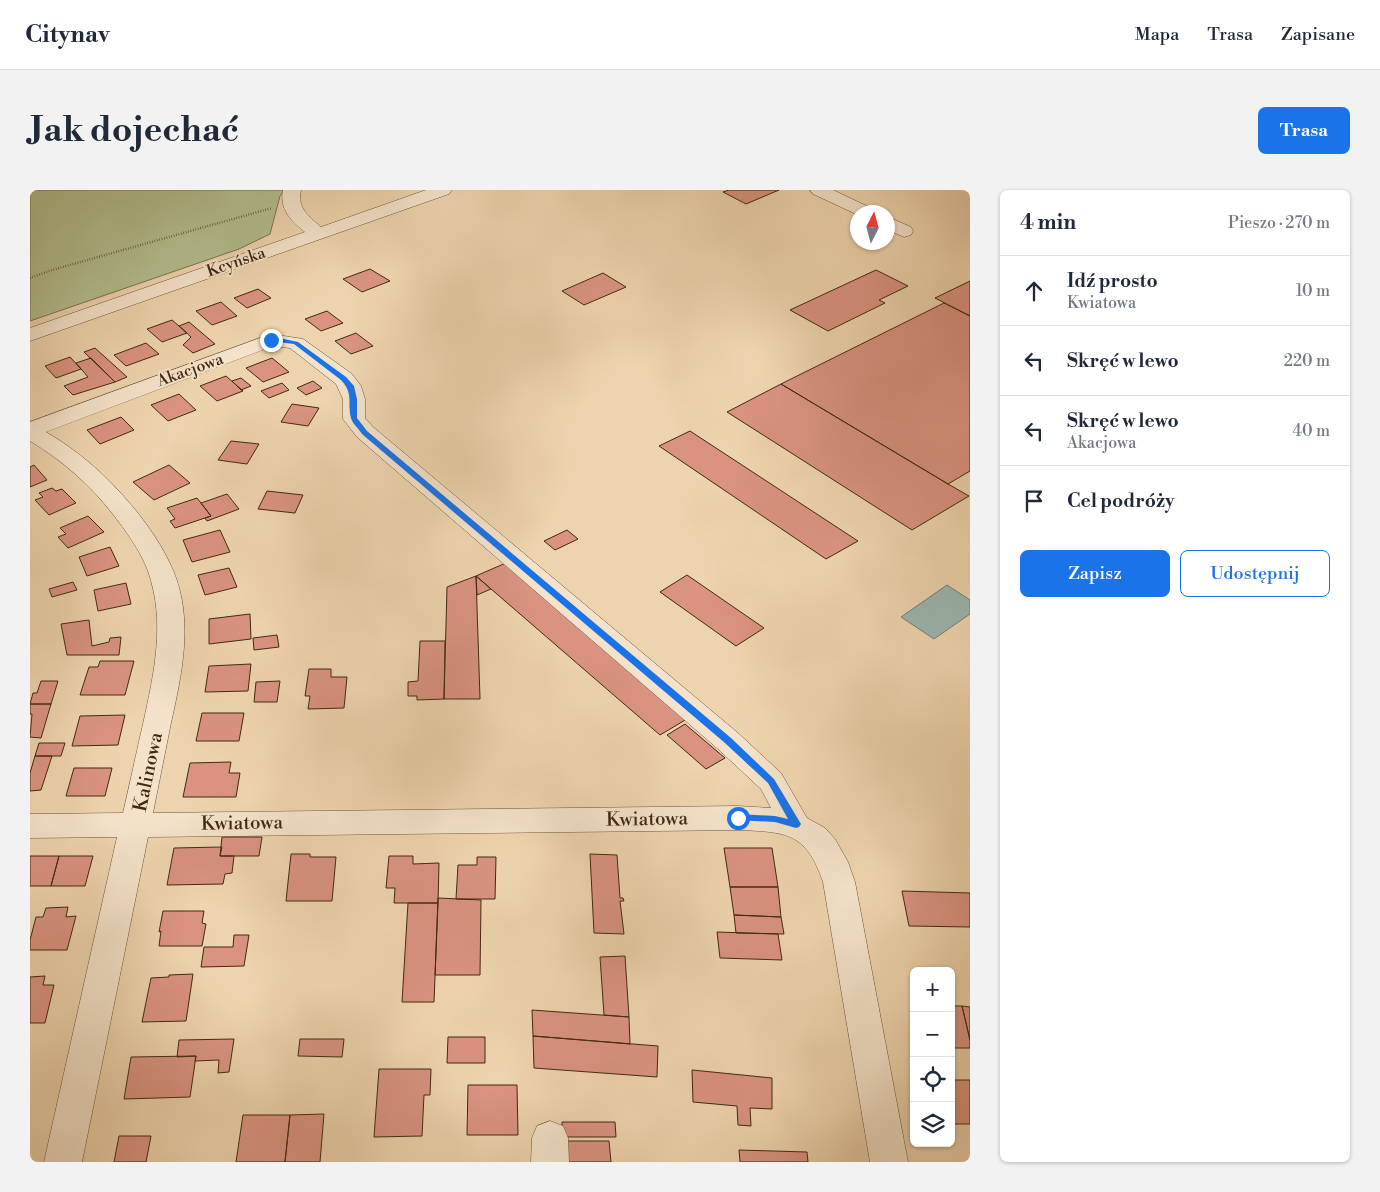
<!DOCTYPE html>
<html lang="pl">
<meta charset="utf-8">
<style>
:root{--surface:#fff;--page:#f2f2f3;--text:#1f2937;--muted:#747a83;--line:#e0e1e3;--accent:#1a73e8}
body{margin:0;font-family:"Libre Bodoni",serif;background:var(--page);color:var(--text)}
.controls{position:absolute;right:15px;bottom:15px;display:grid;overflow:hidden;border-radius:8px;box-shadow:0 1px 4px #0004}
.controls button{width:45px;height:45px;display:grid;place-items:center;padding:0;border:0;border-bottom:1px solid var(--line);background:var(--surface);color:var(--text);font:25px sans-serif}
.compass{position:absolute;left:820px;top:15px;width:45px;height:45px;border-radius:50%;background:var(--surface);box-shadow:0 1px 4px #0004;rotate:6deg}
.stop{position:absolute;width:15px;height:15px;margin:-11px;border:4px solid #1a73e8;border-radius:50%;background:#fff}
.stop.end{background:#1a73e8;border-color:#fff;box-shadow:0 1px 5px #0008}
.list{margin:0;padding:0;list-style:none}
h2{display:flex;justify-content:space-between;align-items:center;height:65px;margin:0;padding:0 20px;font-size:21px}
h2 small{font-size:16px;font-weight:400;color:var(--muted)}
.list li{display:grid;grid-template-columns:32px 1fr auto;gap:15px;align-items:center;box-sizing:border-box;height:70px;padding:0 20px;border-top:1px solid var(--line)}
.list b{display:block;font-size:19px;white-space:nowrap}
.list p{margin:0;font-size:16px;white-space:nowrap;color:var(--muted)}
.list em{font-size:16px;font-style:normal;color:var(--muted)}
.actions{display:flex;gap:10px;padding:15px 20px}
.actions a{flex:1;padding:11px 0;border:1px solid var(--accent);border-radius:8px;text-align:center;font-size:18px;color:var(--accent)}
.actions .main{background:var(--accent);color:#fff}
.icon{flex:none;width:28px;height:28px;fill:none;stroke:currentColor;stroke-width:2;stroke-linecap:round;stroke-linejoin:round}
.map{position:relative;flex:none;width:940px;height:972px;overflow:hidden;border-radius:8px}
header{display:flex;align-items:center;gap:30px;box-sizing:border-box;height:70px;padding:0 25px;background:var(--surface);border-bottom:1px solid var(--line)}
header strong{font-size:24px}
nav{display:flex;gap:28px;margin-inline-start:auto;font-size:18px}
.intro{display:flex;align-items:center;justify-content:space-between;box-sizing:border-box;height:120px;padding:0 30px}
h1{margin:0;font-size:35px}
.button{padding:12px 22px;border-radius:8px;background:var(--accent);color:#fff;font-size:18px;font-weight:700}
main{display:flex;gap:30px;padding:0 30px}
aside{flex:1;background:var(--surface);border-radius:8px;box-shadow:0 1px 4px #0004}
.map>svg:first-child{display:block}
</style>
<header>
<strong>Citynav</strong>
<nav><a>Mapa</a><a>Trasa</a><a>Zapisane</a></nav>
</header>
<div class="intro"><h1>Jak dojechać</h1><a class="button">Trasa</a></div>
<main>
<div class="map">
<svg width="940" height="972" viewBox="0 0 940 972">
<rect width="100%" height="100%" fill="#eed4ae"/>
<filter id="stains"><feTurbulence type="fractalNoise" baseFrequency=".004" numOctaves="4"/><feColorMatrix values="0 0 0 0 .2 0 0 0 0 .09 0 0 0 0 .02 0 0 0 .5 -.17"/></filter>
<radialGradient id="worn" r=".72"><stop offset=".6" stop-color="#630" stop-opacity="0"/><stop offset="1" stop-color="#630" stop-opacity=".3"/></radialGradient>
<path fill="#b3be8f" stroke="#7a7450" d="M0 0H254L250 6 240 44 209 59 0 131Z"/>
<path fill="#9ab7b0" stroke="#767e71" d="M917 395 940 410V424L904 449 871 427Z"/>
<path fill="#da9381" stroke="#412912" d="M699 0H749L716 14 693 2Z
M340 79 360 91 332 102 313 89Z
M846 80 878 96 849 110 855 113 798 141 760 120Z
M573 83 596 97 554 115 532 101Z
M940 91V126L905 108Z
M228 99 241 108 217 118 204 108Z
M191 112 207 126 182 135 166 121Z
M914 113 940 126V281L918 294 751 194Z
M297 121 313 133 291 141 275 129Z
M142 130 157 143 132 152 117 139Z
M159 132 185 154 163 163 153 155 161 147 149 136Z
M326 143 343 156 321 164 305 151Z
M116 153 129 164 96 176 84 165Z
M65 158 97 187 85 192 54 162Z
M40 167 51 179 26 188 15 176Z
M61 168 85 192 43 205 34 196 58 187 46 173Z
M242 168 259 182 233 192 216 178Z
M196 186 213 201 187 211 170 196Z
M211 188 221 196 211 200 202 191Z
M283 191 292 198 276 205 267 198Z
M252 193 259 200 239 208 231 201Z
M751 194 918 294 939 306 882 340 697 222Z
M149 204 166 220 138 231 121 215Z
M262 214 289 218 278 236 251 232Z
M91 227 104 240 70 254 57 240Z
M660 241 828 351 796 369 629 256Z
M201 251 229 254 217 274 188 270Z
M4 275 17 290 0 297V277Z
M139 275 160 293 124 310 103 292Z
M22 298 26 301 32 299 46 313 19 325 5 310 13 307 9 303Z
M237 301 273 305 265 323 228 319Z
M197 304 209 319 177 331 175 328 181 326 171 313Z
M167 308 181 326 145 338 140 331 145 329 137 318Z
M58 326 74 342 38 358 28 347 36 344 30 338Z
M190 340 200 362 162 372 153 350Z
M537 340 548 349 525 360 514 351Z
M80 357 89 376 57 386 49 367Z
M478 372 662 526 630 545 446 386Z
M199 378 207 397 175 405 168 385Z
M657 385 734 438 706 456 630 402Z
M446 386 461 399 447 405Z
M446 386 450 509H414L417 397Z
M43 392 47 400 22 407 19 399Z
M96 393 101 414 68 421 64 400Z
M220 424 221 449 179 454V429Z
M59 430 62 456 79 452 80 448 91 447 89 465H37L31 434Z
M247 445 249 457 224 460 223 448Z
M390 451H415L414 509 387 510V506H378V492L388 491Z
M70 471H104L95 505H50L59 477H68Z
M221 474 218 501 175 502 179 476Z
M279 479H301V487H317L314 518 278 519 280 506H275Z
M11 491H28L21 514H0L3 503H7Z
M250 491 247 512H224L226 492Z
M0 514H21L11 548 0 547 2 524H0Z
M172 523H214L209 551H166Z
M95 525 88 555 42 556 50 526Z
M655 534 695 568 676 579 637 545Z
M9 553H35L31 566H5Z
M5 566H22L11 600 0 601V583Z
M201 572 199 583H210L206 607H153L160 573Z
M44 578H82L75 606H36Z
M192 647H232L229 666H190Z
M192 657 190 666H204L202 683 195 684 193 694 137 695 144 658Z
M694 658H742L748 697H700Z
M261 664H280V667H306L302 711H256Z
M560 664 587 665 590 708H593L594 711H590L594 744 564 743Z
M0 666H29L21 696H0Z
M29 666H63L55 696H21Z
M359 666H383V674L409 673 408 713H364L365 698H356Z
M447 667H466L465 709H426L428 675H447Z
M700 697H748L751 727 704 725Z
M872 701 940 703V737L879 736Z
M408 708 451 710 450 785H405Z
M378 713H408L404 812H372Z
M38 717 36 727 46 726 37 760H0V750L6 727H13L16 718Z
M133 721H174L172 733 176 734 172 756H129L131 741 129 742Z
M704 725 751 727 754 744 706 743Z
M687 742 748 744 752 770 690 768Z
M204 745H219L214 776 171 777 174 757H203Z
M595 766 599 827 574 825 570 767Z
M163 784 156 831 112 832 121 788 139 787V785Z
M15 786 13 795H24L15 833H0V787Z
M921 816H932L940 850V858H921Z
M932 816 940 817V850Z
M502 820 599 827 600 854 503 846Z
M503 846 628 856 627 887 504 878Z
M418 847H455V873H417Z
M204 849 199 882 188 883 189 870 165 871 166 866 147 867 149 850Z
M270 849H314L312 867 268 866Z
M166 866 160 907 94 909 101 867Z
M349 879H401L400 905H394L392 946 344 947Z
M662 880 742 888V919L720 918 721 936 708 935 707 916 663 912Z
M921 890H940V934H924L921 922Z
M438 895H487L488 945H437Z
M294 924 290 972H255L260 925Z
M213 925H260L255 972H206Z
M532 932H585L586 947H532Z
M89 946H121L116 972H84Z
M536 951H579L581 972H537Z
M709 960 777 962 778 972H710Z"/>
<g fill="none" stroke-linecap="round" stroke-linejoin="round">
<g stroke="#6c5439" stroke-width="1">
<path id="minor" d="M253 0H271C267 18 278 26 291 37L396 0H422L419 4 0 151V138L275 42C261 31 249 19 253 0Z
M780 0H803L841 18 844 22H828V25L783 4Z
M858 27 881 37 883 41 881 45 874 47 858 40Z
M241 144 273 149 322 184 331 196 335 209V228L343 237 708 543 751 583 777 628 795 638 805 649 818 672 825 692 878 972H840L793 692C776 642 756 642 708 640L118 647 52 972H14L87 647 0 648V624L93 623C100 593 106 564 113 534 124 483 136 433 118 381 110 360 96 341 82 323 60 295 32 270 0 251V232ZM243 156 260 158 306 194 313 209V229L327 247 688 559 731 599 741 618 708 616 123 623C129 593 135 563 141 533 152 483 164 430 143 380 133 357 118 335 102 316 78 287 49 261 16 242Z
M520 931 533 936 538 948 539 972H501L502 948 507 936Z"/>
</g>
<path stroke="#412912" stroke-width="2.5" stroke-dasharray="0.5 2" stroke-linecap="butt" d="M0 88 22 80 242 18"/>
<use href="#minor" fill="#f4e3ca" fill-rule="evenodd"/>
</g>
<path fill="#1a73e8" d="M241 148H249L268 152 316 187 324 196 327 209V228L337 241 701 548 744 589 771 634 769 637 766 638 745 632 705 630 703 628 708 624 745 626 758 629 738 593 695 553 332 244C329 239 322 233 321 228 317 212 324 204 311 190L264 154 239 151Z"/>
<g text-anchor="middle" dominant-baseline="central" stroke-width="4" stroke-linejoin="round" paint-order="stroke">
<g font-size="16" fill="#412912" stroke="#f4e3ca">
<text transform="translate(206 72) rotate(-19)">Kcyńska</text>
<text transform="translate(160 180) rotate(-20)">Akacjowa</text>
</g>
<g font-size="19" fill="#412912" stroke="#f4e3ca">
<text transform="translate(118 582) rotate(-78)">Kalinowa</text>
<text transform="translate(617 629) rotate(-1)">Kwiatowa</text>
<text transform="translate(212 633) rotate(-1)">Kwiatowa</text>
</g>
</g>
<rect width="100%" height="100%" filter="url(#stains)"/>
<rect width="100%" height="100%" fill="url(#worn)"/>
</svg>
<div class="controls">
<button>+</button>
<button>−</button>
<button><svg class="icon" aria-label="locate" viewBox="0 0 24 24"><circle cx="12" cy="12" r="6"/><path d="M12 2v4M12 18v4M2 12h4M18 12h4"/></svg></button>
<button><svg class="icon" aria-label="layers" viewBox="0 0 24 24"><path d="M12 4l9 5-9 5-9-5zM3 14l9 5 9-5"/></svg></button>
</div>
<svg class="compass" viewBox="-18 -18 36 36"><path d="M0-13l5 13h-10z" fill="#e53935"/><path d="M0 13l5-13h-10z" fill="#747a83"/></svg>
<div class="stop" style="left:708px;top:628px"></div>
<div class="stop end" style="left:241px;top:150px"></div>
</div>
<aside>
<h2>4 min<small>Pieszo · 270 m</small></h2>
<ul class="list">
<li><svg class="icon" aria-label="ahead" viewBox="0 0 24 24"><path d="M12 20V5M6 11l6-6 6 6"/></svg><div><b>Idź prosto</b><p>Kwiatowa</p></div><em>10 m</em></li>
<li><svg class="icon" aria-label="left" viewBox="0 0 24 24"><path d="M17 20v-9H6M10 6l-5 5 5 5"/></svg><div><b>Skręć w lewo</b></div><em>220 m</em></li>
<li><svg class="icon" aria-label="left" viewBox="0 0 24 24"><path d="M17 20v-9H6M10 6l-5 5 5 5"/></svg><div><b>Skręć w lewo</b><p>Akacjowa</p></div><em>40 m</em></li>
<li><svg class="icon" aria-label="arrive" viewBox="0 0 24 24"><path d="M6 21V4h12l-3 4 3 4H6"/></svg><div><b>Cel podróży</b></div></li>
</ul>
<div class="actions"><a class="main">Zapisz</a><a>Udostępnij</a></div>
</aside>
</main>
